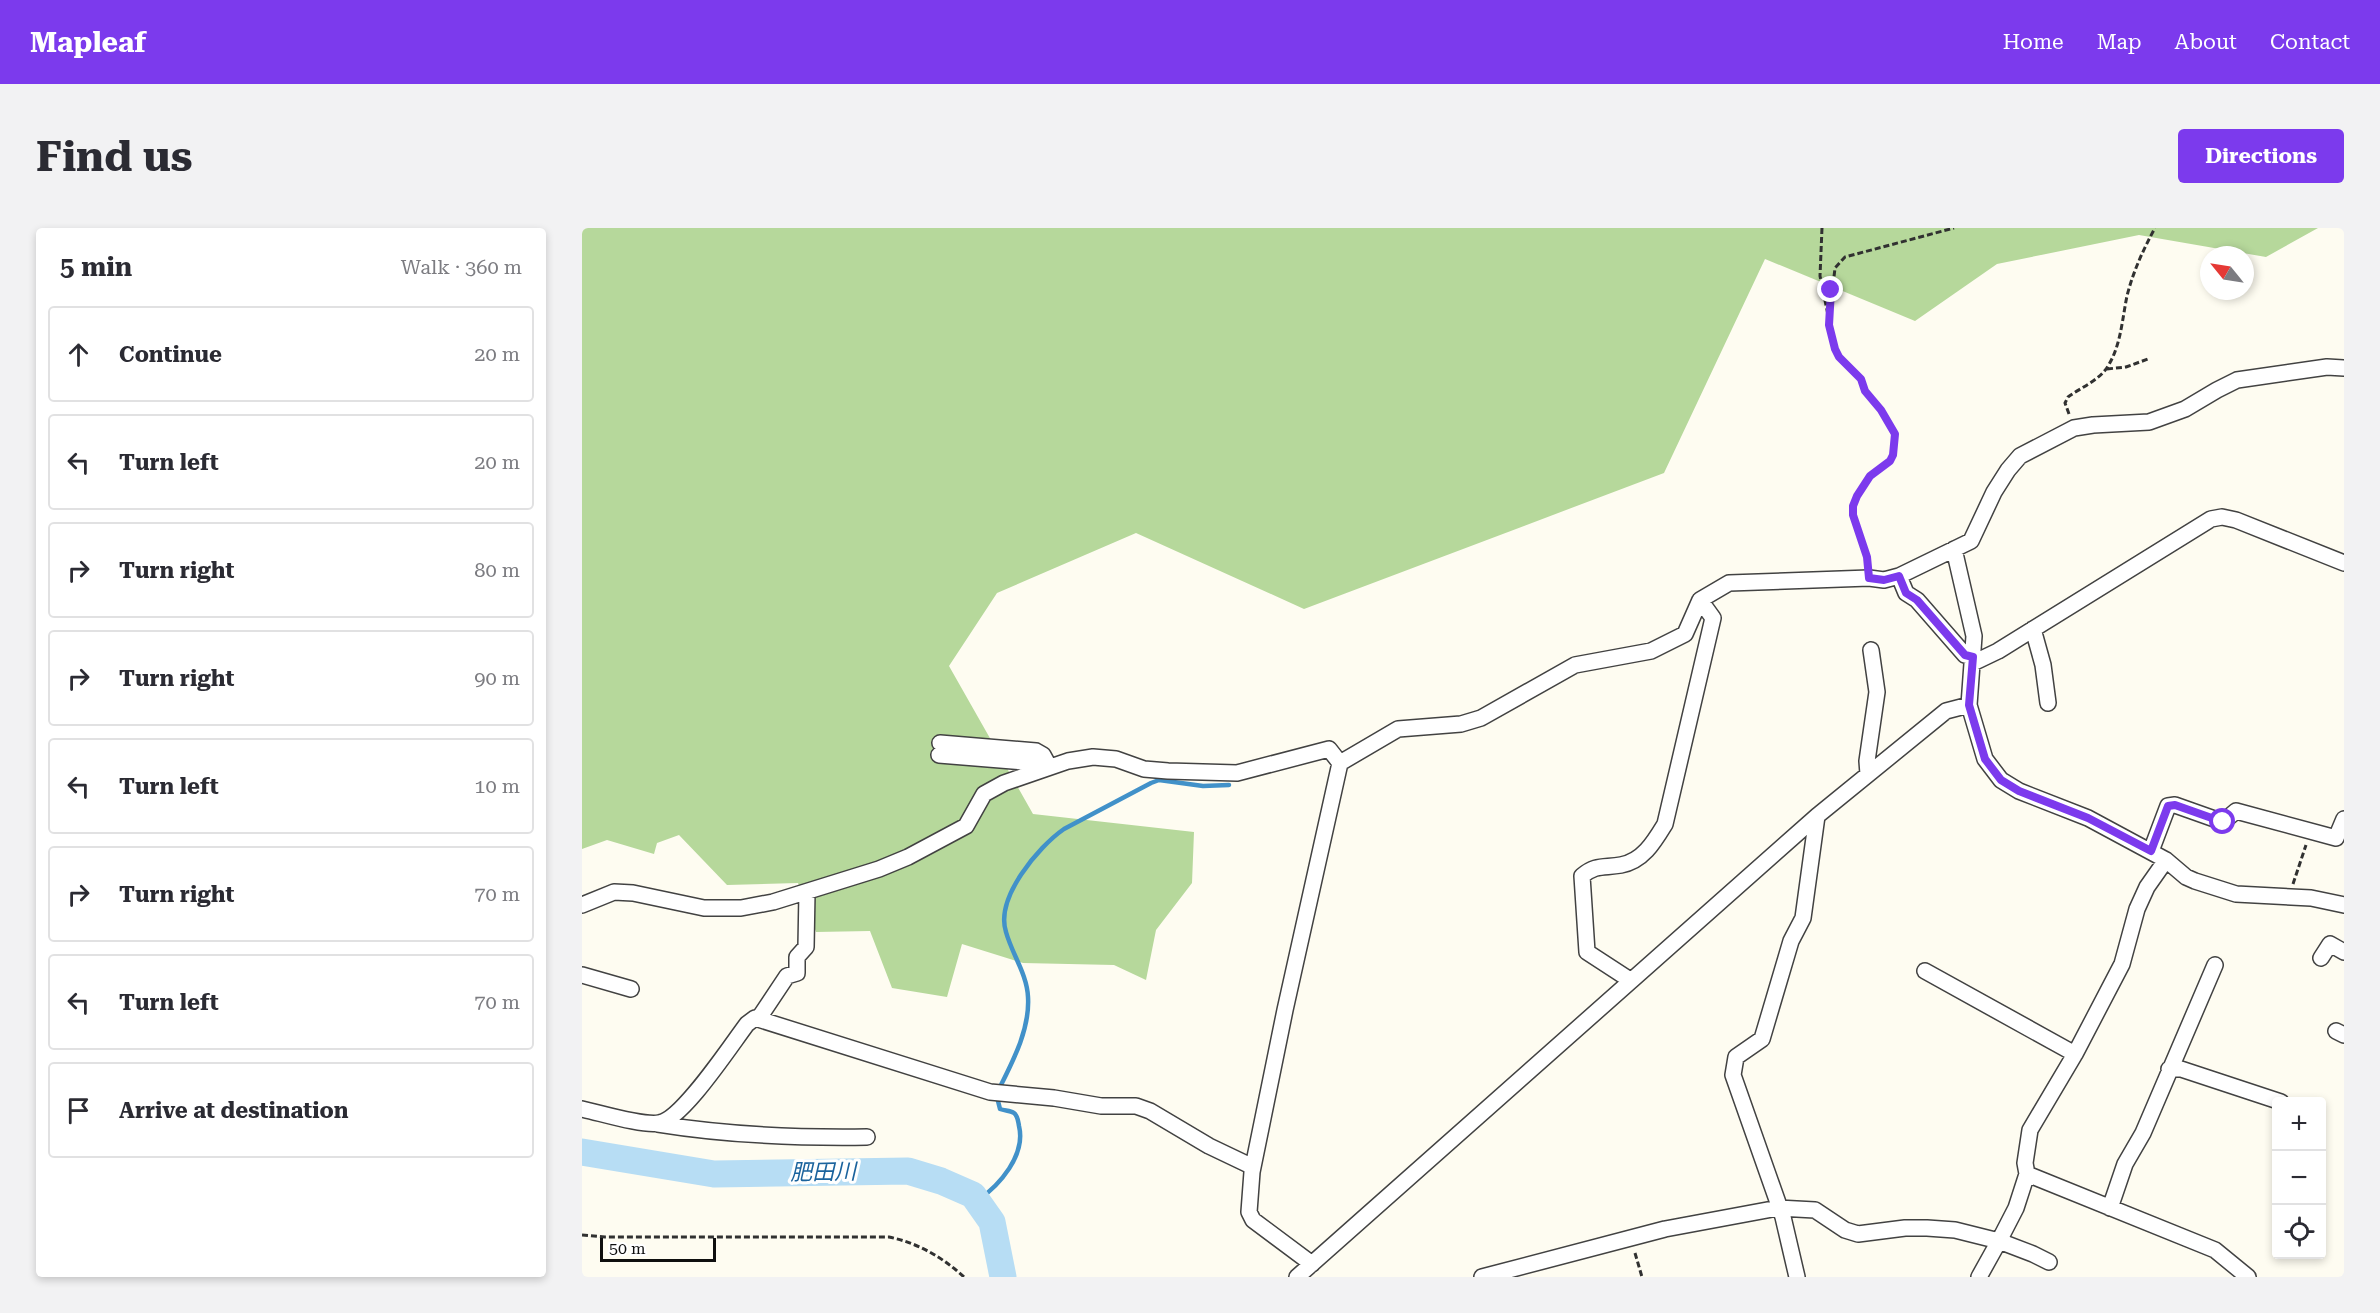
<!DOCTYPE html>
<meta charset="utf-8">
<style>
:root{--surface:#fff;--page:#f2f2f3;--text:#2b2b33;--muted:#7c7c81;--line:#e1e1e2;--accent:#7c3aed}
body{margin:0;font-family:"Roboto Serif","Noto Sans JP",serif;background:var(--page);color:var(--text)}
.controls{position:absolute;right:18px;bottom:18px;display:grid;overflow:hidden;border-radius:6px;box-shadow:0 3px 9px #0003}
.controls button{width:54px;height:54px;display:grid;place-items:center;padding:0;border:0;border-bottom:2px solid var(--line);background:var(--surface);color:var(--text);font:30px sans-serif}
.compass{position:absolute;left:1618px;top:18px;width:54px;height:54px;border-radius:50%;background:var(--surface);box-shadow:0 3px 9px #0003;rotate:300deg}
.scale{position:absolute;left:18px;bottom:15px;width:116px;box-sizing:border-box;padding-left:6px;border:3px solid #0f0f0f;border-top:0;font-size:16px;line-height:21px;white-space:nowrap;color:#0f0f0f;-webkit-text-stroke:4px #fff;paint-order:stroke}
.stop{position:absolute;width:18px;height:18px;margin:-14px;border:4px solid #7c3aed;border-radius:50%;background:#fff}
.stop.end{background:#7c3aed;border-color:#fff;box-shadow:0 2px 6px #0008}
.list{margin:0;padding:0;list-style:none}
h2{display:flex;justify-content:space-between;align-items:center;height:78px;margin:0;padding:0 24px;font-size:26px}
h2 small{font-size:20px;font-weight:400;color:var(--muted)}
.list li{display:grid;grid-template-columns:39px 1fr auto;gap:18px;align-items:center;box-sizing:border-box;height:96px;margin:0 12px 12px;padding:0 12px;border:2px solid var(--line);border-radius:6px}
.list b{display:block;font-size:22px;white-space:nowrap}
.list em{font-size:20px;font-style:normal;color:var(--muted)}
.icon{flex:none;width:33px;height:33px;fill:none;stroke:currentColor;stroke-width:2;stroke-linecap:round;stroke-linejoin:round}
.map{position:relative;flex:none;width:1762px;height:1049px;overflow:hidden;border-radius:6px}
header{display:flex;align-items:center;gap:36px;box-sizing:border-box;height:84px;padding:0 30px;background:var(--accent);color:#fff}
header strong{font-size:28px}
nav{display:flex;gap:33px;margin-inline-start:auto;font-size:21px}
.intro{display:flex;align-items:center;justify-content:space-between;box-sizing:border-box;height:144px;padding:0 36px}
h1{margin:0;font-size:42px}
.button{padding:15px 27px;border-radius:6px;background:var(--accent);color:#fff;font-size:21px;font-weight:700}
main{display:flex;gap:36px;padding:0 36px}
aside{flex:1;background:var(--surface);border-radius:6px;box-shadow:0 3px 9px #0003}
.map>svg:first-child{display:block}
</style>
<header>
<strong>Mapleaf</strong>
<nav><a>Home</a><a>Map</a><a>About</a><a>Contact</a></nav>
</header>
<div class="intro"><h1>Find us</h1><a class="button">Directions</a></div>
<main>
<aside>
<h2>5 min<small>Walk · 360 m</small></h2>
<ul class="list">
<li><svg class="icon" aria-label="ahead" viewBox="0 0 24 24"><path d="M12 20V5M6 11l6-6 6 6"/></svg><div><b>Continue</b></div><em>20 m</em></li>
<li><svg class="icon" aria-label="left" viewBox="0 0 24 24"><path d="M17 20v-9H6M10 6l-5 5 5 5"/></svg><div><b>Turn left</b></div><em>20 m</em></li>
<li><svg class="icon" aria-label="right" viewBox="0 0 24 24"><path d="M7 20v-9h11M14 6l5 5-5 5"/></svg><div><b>Turn right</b></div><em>80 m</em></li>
<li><svg class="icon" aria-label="right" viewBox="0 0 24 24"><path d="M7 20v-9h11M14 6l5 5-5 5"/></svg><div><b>Turn right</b></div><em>90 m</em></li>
<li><svg class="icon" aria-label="left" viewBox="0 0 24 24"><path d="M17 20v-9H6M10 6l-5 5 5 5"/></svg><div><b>Turn left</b></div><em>10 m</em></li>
<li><svg class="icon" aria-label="right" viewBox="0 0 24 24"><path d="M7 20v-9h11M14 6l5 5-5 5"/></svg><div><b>Turn right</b></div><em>70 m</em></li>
<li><svg class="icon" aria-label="left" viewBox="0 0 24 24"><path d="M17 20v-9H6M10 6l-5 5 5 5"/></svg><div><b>Turn left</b></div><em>70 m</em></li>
<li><svg class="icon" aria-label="arrive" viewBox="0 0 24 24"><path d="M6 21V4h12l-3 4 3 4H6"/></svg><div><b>Arrive at destination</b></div></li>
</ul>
</aside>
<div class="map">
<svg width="1762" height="1049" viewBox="0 0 1762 1049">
<rect width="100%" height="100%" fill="#fefcf1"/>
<path fill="#b6d89b" d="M0 0H1736L1684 29 1557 7 1415 36 1333 93 1183 31 1082 245 722 381 554 305 415 365 367 438 451 586 612 604 610 655 574 702 564 752 532 737 441 735 380 716 365 769 310 760 288 703 234 704 216 655 145 657 97 607 75 615 72 626 25 612 0 621Z"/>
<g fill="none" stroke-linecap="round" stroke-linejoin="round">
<path stroke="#4191c9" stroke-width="4.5" d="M417 861C431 833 448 801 446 769 445 746 430 726 424 704 413 670 456 619 482 601L569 555 577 552 621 558 647 557
M395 973C418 957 444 927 437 898 436 893 436 888 432 885 428 882 423 883 418 881L415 869"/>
<path stroke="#b7ddf4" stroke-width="27" d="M0 924 132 946 326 943 359 953 391 967 410 994 421 1049"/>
<g stroke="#424242" stroke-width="18">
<path id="minor" d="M1372 321 1392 408 1387 477 1403 531 1419 552 1437 563 1506 590 1584 632 1604 649 1613 653 1654 666 1729 670 1762 677
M1317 348 1324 365 1335 372 1383 427 1391 429
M1451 401 1461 437 1466 475
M1391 435 1416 423 1629 291 1640 289 1654 292 1762 335
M358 515 454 523 461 527 467 538
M357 527 453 535 459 540
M1286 546 1285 533 1295 464 1289 422
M1569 623 1586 578 1593 577 1641 594 1654 583 1754 610 1762 591
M0 677 32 664 51 665 122 680H159L191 674 297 641 326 629 384 598 402 566 422 555 486 533 511 529 534 531 562 541 586 543 655 545 747 521 758 535
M1739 730 1748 716 1762 724
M1343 743 1493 826
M0 747 49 761
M1048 752 1005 724 1000 648C1014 636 1022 640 1039 637 1061 633 1072 614 1083 596L1131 390 1118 372
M177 790 205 748 215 745V729L224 719 225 664
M1754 803 1762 807
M1587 841H1599L1699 874
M0 881C19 885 60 898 77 895 100 892 149 817 165 796L173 790 408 864 472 870 519 878H554L568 883 627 918 671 939 670 944
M76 896C144 907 216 910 285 909
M1445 946 1633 1022 1666 1049
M1528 980 1543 936 1561 905 1633 737
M730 1036 671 992 667 984 670 944 703 782 758 535 816 501 879 496 899 490 993 437 1069 423 1103 406 1118 372 1147 355 1287 350 1302 352 1317 348 1389 313 1412 264 1426 242 1438 228 1492 200 1511 197 1567 194 1603 181 1635 162 1655 152 1745 139 1762 140
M715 1049 1235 588 1364 483 1387 477
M900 1049 1083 1001 1196 980 1233 982 1263 1002 1276 1006 1323 1000H1345L1373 1002 1417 1013 1434 980 1445 946 1443 935 1448 902 1493 826 1540 736 1555 681 1565 659 1584 632
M1215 1049 1201 989 1151 847 1154 829 1180 811 1209 713 1221 690 1235 588
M1397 1049 1417 1013 1451 1026 1467 1034"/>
</g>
<path stroke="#313131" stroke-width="3" stroke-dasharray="6 3" stroke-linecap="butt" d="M1240 0 1238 48 1253 121 1257 129 1279 151 1283 163 1299 182 1313 206 1311 227 1308 233 1288 248 1275 268 1271 278V287L1286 337
M1247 93 1253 40 1263 29 1372 0
M1525 141 1544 139 1566 131
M1487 186 1483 175 1486 169C1498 160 1518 152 1526 138 1539 117 1540 92 1545 68 1551 44 1561 22 1573 0
M1711 656 1724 617
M0 1007 23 1009H307C336 1015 360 1029 382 1049
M1053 1025 1060 1049"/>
<use href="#minor" stroke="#fff" stroke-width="15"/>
</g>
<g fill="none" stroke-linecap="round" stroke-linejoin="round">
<path stroke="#7c3aed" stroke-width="8" d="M1249 62 1247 97 1253 121 1257 129 1279 151 1283 163 1299 182 1313 206 1311 227 1308 233 1288 248 1275 268 1271 278V287L1285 329 1287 350 1302 352 1317 348 1324 365 1335 372 1383 427 1391 429 1387 477 1403 531 1419 552 1437 563 1506 590 1569 623 1586 578 1593 577 1641 594"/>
</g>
<g text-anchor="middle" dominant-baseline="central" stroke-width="6" stroke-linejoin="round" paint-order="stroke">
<g font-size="22" font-style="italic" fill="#1b639d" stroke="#fff">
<text transform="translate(241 944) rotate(-1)">肥田川</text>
</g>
</g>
</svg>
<div class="controls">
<button>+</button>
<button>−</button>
<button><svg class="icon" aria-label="locate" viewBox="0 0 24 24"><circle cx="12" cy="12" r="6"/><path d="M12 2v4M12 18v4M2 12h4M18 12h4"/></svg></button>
</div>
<svg class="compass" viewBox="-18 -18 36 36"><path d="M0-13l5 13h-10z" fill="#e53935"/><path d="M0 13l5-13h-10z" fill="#7c7c81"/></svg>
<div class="scale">50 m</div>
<div class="stop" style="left:1641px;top:594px"></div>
<div class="stop end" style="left:1249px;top:62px"></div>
</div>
</main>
